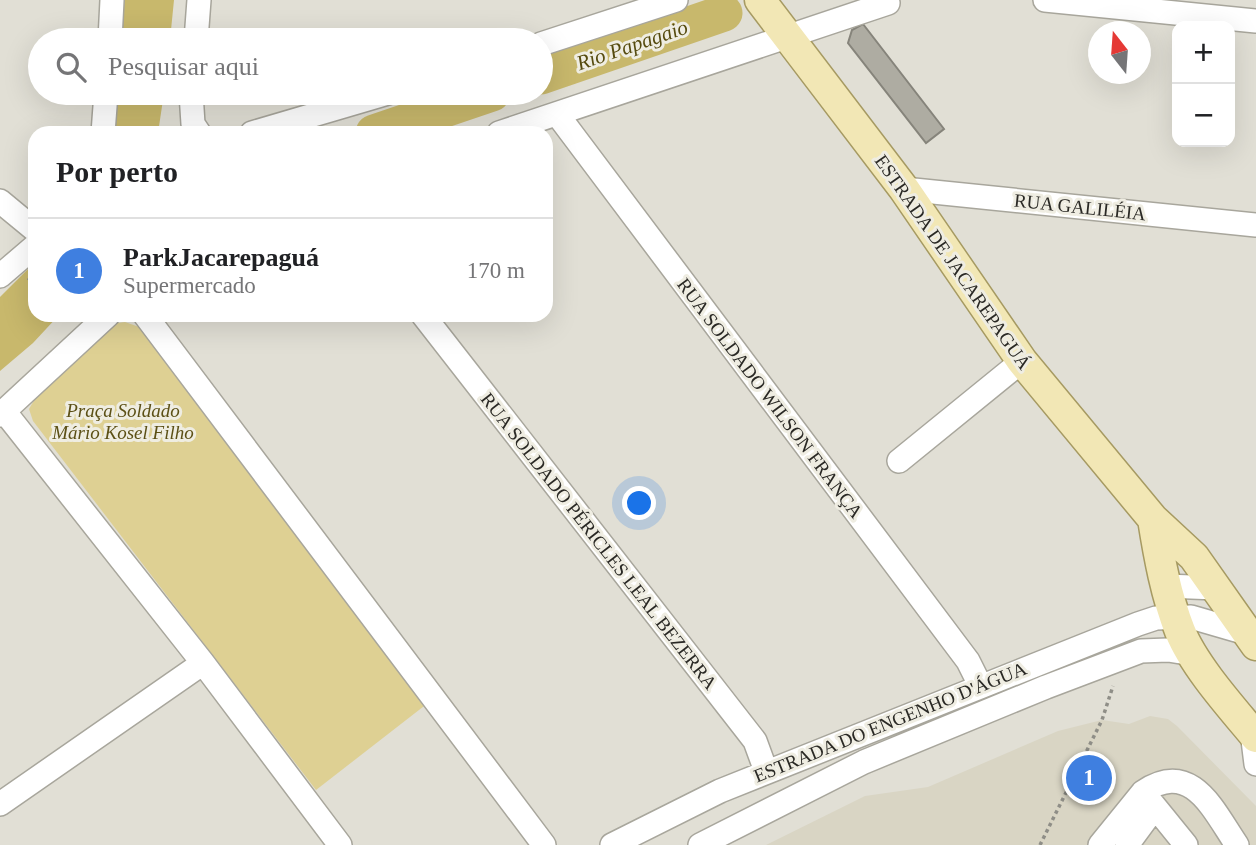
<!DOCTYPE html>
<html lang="pt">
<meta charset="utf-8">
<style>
:root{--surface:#fff;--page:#f2f2f2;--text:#202124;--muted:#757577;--line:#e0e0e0;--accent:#d93025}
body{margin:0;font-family:Georgia,serif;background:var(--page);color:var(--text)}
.controls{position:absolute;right:21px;top:21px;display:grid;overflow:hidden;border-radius:14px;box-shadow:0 7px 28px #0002}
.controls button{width:63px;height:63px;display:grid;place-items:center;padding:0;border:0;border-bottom:2px solid var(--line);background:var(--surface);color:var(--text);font:35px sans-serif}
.compass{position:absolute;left:1088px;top:21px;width:63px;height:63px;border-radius:50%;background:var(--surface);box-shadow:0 7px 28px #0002;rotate:343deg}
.you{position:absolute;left:640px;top:504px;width:24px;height:24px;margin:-18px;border:5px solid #fff;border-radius:50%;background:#1a73e8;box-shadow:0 0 0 10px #1a73e833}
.badge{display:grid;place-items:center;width:46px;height:46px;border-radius:50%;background:var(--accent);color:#fff;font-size:23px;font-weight:700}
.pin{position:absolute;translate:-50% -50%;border:4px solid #fff;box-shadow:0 2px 7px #0006}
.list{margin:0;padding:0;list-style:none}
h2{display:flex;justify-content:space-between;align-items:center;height:91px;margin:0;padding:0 28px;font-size:30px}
h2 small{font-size:23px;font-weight:400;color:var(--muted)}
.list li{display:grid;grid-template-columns:46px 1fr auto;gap:21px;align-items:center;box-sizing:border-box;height:105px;padding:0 28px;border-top:2px solid var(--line)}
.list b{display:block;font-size:26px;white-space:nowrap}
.list p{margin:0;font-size:23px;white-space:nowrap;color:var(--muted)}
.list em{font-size:23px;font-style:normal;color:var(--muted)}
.icon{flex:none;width:38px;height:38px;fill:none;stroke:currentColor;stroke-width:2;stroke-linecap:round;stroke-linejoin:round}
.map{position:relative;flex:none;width:1256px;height:845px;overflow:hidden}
.search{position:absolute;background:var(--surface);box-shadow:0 7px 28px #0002;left:28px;top:28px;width:525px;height:77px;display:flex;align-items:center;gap:18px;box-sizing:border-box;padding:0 24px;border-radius:38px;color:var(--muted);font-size:26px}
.panel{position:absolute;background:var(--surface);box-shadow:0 7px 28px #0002;left:28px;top:126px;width:525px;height:196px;border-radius:21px}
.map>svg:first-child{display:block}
</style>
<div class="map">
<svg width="1256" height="845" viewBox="0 0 1256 845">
<rect width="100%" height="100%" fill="#e1dfd5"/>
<path fill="#d9d5c4" d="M1150 716 1168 719 1177 726 1256 806V845H766L865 796 928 787 1058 731 1102 720 1129 724Z"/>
<path fill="#ded093" d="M125 322 142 328 428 703 316 790 33 421 29 409 36 397 110 324Z"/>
<path fill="#c8b86c" d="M120 0H174L170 40H117Z
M113 93H164L158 133H110Z
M35 262V315H59L33 343 0 371V297Z"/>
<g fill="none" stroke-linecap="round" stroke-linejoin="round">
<path stroke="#c8b86c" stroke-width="37" d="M541 76 724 13
M374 133 492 93"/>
</g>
<path fill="#aeaca2" stroke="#86847b" stroke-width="2" d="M863 24 944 129 926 143 848 43 852 30Z"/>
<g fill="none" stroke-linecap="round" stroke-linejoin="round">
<g stroke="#a8a69c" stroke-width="26">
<path id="minor" d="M1045 0 1256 21
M110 40 112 0
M196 40 199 0
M541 44 676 0
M191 93 193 124 199 133
M557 114 968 661 980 685
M103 133 106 93
M252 133 388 93
M499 133 888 3
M904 189 1256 225
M0 201 35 230
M0 276 35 246
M145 315 544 845
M423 315 755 741 766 771
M4 411 203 663 340 845
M0 415 108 315
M899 461 1022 361
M1166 586 1216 588
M1252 732 1256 764
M1143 792 1186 845
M0 804 203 663
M612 845 720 791 1138 624 1156 618 1191 617 1253 635
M700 845 864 762 1046 687 1141 651 1168 650 1193 654
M1100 845 1143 792C1192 759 1213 810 1237 845
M1127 845 1155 807"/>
</g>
<g stroke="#a69a62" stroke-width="33">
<path id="major" d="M760 0 904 189 1022 361 1153 519 1194 557 1256 645
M1153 519C1159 557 1166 595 1180 631 1194 666 1232 708 1256 737"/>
</g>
<path stroke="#8f8e87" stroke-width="3.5" stroke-dasharray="3.5 3.5" stroke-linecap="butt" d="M28 278 35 284
M1040 845 1102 720 1113 686"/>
<use href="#minor" stroke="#fff" stroke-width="23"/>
<use href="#major" stroke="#f2e7b5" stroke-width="30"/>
</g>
<g text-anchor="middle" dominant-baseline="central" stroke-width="6" stroke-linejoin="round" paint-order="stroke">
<g font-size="19" fill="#2a2925" stroke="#efede2">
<text transform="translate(1080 207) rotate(6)">RUA GALILÉIA</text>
<text transform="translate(953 262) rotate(55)">ESTRADA DE JACAREPAGUÁ</text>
<text transform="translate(770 398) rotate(53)">RUA SOLDADO WILSON FRANÇA</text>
<text transform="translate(599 541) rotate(52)">RUA SOLDADO PÉRICLES LEAL BEZERRA</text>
<text transform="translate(890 722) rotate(-22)">ESTRADA DO ENGENHO D'ÁGUA</text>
</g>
<g font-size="19" font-style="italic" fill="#5c5016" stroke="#efede2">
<text x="123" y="410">Praça Soldado<tspan x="123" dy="22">Mário Kosel Filho</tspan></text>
</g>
<g font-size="21" font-style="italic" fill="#564b0f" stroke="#efede2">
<text transform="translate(632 45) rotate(-19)">Rio Papagaio</text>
</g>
</g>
</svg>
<div class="controls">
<button>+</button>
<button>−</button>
</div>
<svg class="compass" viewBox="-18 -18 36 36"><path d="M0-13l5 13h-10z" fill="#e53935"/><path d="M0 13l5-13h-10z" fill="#757577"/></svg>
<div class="you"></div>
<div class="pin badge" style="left:1089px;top:778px;background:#3f7fe0">1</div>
<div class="search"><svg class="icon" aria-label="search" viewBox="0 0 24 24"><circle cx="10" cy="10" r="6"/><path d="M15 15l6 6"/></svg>Pesquisar aqui</div>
<section class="panel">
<h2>Por perto<small></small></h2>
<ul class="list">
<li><span class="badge" style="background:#3f7fe0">1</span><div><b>ParkJacarepaguá</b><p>Supermercado</p></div><em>170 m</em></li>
</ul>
</section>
</div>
